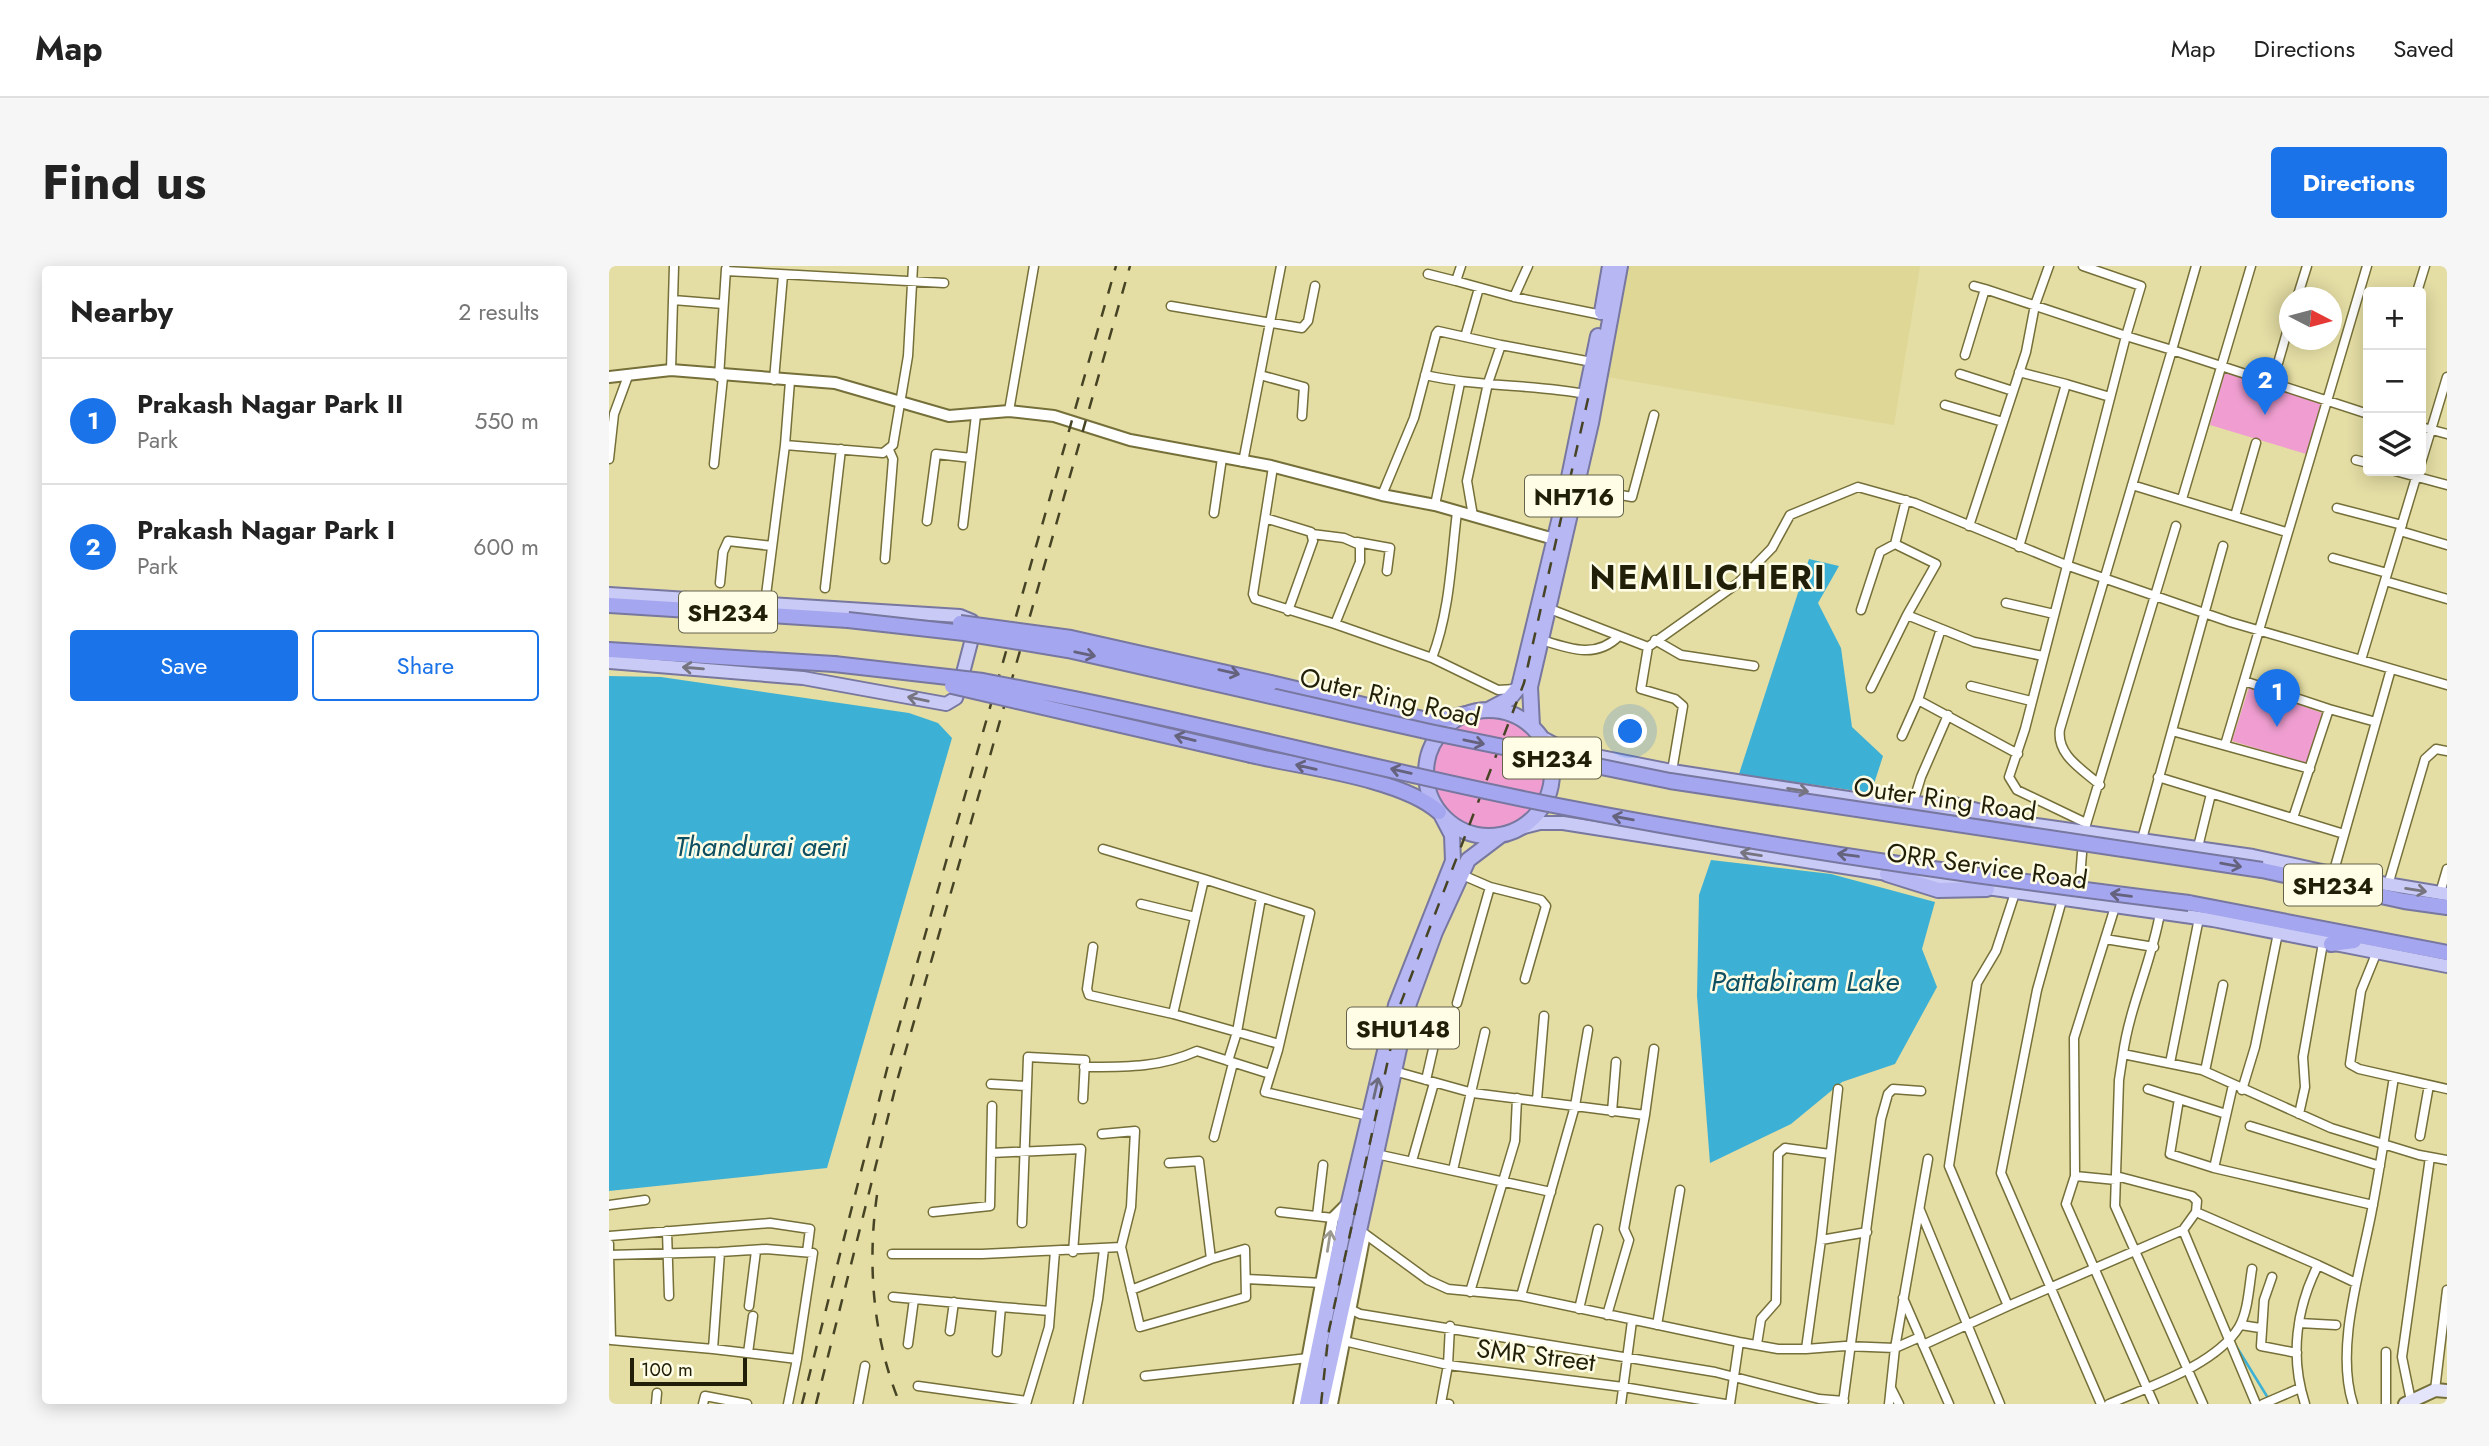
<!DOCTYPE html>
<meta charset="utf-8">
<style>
:root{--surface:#fff;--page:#f6f6f6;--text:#222;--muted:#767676;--line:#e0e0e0;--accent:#1a73e8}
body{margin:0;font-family:Jost,sans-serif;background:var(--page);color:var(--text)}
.controls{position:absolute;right:21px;top:21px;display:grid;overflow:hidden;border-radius:7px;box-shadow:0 4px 18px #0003}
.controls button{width:63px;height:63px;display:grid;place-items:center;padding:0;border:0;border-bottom:2px solid var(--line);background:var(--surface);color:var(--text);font:35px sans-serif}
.compass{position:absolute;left:1670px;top:21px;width:63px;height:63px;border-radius:50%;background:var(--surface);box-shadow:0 4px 18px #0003;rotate:96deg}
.scale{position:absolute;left:21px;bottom:18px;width:117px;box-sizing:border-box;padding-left:7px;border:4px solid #221f08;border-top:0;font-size:19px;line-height:24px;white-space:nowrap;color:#221f08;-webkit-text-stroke:5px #fffde6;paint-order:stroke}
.you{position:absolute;left:1022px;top:466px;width:24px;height:24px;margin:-18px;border:5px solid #fff;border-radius:50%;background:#1a73e8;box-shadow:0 0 0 10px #1a73e833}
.badge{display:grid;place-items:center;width:46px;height:46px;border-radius:50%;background:var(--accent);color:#fff;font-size:23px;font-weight:700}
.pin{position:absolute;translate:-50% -58px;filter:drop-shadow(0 2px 4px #0008)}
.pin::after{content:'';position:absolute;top:37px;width:24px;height:21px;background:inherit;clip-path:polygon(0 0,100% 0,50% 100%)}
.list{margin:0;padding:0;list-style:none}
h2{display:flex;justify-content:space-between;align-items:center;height:91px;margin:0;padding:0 28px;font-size:30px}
h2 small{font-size:23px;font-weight:400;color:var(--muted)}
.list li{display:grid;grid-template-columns:46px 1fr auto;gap:21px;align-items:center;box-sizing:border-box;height:126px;padding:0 28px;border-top:2px solid var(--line)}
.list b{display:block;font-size:26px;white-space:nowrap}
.list p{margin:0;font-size:23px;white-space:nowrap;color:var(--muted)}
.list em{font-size:23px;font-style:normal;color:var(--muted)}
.actions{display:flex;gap:14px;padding:21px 28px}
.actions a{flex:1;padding:16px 0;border:2px solid var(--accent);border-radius:7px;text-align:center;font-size:24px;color:var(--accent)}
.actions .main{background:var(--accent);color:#fff}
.icon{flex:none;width:38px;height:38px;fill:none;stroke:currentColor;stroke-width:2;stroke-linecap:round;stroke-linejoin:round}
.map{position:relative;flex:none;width:1838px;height:1138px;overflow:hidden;border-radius:7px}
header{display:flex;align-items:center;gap:42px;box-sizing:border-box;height:98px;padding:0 35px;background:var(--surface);border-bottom:2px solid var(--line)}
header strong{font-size:33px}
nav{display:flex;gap:38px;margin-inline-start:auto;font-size:24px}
.intro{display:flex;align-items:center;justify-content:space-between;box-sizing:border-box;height:168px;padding:0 42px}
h1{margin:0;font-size:49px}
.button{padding:18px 32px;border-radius:7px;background:var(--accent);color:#fff;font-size:24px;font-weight:700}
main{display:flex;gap:42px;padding:0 42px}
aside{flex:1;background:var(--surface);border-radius:7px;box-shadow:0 4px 18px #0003}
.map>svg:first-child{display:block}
</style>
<header>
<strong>Map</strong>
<nav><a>Map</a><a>Directions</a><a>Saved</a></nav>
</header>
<div class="intro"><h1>Find us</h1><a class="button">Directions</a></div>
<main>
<aside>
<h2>Nearby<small>2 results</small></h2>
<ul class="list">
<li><span class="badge">1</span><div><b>Prakash Nagar Park II</b><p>Park</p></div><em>550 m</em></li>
<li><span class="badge">2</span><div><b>Prakash Nagar Park I</b><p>Park</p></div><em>600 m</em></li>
</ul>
<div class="actions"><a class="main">Save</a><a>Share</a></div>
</aside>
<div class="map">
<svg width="1838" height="1138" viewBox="0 0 1838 1138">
<rect width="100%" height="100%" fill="#e4dda4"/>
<path fill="#ded795" d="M1018 0H1311L1285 159 998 111Z"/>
<path fill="#f09ed1" d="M1616 106 1712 138 1697 188 1601 159Z
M1640 421 1713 447 1697 497 1623 475Z
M822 506a58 58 0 1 1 116 0a58 58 0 1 1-116 0Z"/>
<path fill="#3db1d5" d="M1200 293 1230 300 1209 337 1232 382 1243 461 1274 490 1262 527 1130 508Z
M0 410 52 411 300 447 329 457 343 472 218 902 0 925Z
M1102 594 1222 608 1326 636 1313 683 1328 721 1286 798 1233 816 1182 858 1101 897 1088 730 1090 629Z"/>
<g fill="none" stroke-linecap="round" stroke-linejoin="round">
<path stroke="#3db1d5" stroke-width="2.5" d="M1624 1075 1659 1132"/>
<g stroke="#756f39" stroke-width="11">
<path id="minor" d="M852 0 847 15 905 31 993 49
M1474 0 1532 20 1517 70 1563 84 1587 0
M117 5 335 17
M819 8 847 15
M1365 20 1376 23
M1808 26 1816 0
M905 31 919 0
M1688 32 1698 0
M64 34 114 38
M562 40 693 62 699 55 706 20
M856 71 870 22
M892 79 983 96
M1356 89 1376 23 1517 70 1416 463 1400 511 1408 524 1477 557
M62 104 65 0
M1410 106 1457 118 1410 281
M1351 108 1404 125
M651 109 695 121 693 150
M816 109C869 121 923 118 977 128
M110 111 117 3
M165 114 174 9
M181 115 176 179 274 187 284 179 299 90 304 0
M1457 118 1501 131
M1663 118 1680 59
M1336 139 1394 156
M400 145 425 0
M1812 161 1838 168
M0 193 5 148 19 110
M1747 194 1759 197
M634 196 672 0
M1812 197 1838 111
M105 198 114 111
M664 201 644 328 646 333 726 358
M1786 205 1838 219
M1523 219 1677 266
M967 221 1023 231 1045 149
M773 229 805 152 827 68 829 65 892 79 879 117 858 215 864 250
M1573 233 1642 0
M1297 234 1286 278 1327 298 1298 349 1365 376 1434 390
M826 239 851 117
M1728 242 1793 259
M605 247 613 192
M1626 250 1647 177
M656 252 702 266 704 275 679 345
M318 255 327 188 362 192
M354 259 367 149
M1360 260 1417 86 1426 39 1440 0
M1791 265 1838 279
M703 268 735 272 751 279V296L726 358 823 392C841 345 842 295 848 246
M748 276 781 282 778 305
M1724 292 1778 307
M276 293 284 193 280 184
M1776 315 1838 333
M111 317 114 286 119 275 163 280
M216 322 232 183
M156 337 176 179
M1397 337 1445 348
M941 343 1039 381 1129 317 1163 282 1181 249 1249 221 1306 237 1457 299 1621 356 1838 419
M1252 344 1271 286 1286 278
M1332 363 1309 434 1409 488
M933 374C961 383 987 393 1010 370
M1046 374 1072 389 1145 400
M1039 381 1032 423 1066 433 1074 440 1063 505
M823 392 889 424 906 423
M1752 394 1809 205
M1635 415 1720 443 1684 552
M1362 420 1422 435
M1262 422 1298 349
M1720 443 1767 456
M1563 465 1701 503
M1293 470 1309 434
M1616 479 1758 0
M1549 511 1735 568
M1491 519C1473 503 1447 489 1451 463L1563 84 1759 148
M1304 537 1312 511 1339 449
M1476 562 1567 260
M1533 573 1614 280
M1589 581 1602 528
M1724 608 1782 403
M595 613 701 647 669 784 656 826 764 851
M1779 619 1816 493 1827 483 1838 485
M881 621 932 634 937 640 916 713
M1470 624 1474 575
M1406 627 1387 685 1368 717 1340 900 1399 1040 1574 964 1587 946 1709 999C1687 1043 1681 1091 1696 1138
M1831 627 1838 603
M1453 634 1428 724 1392 907 1492 1138
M532 638 586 651
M1506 641 1465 772 1466 910 1457 938 1545 1138
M1496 673 1545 681
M484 681 478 723 480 729 564 748 595 613 494 583
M1767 688 1752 725 1741 798 1750 803 1838 823
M848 737 881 621 851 608
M564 748 628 766 652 632
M979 764 966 840 912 1030 1130 1076 1169 1083H1197
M1514 788C1521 739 1543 695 1551 647
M619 795 628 766 670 778
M1561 797 1590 652
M475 801C516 801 550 802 588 785L661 808
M785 805 864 827 1036 849 1015 963 1020 974 998 1049
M1596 805 1614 719
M817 814 830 757
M382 818 418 820
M1229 823 1212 974 1258 966
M1539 823 1617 848
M1633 824 1646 781 1669 667
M1570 833 1561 888 1605 902 1764 939
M928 834 935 750
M1003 846 1007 796
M1690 848 1696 821 1694 791 1714 677
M1036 849 1045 783
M1641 860 1771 900
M1811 870 1820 819
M605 871 624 797
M382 887 472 883 464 986
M767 888 942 926
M803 895 825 817
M1605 902 1624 819
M844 904 876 766
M1466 910 1507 914
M1507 910 1583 930 1588 935 1587 946
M0 939 36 934
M1311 944 1391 1138
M324 946 381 940 383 840
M671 946 724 952
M708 950 714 899
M413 957 419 791 476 794 474 833
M1574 964 1647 1138
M58 965 60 1030
M756 968 819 1014 839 1023 912 1030
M0 970 161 957 201 963 198 986
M1212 974 1197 1083 1236 1080 1286 1082 1311 1071 1294 1032
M0 978V989
M512 981 531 1061 637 1031 636 983 602 993 590 895 560 897
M283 988H373L512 981 522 941 526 865 493 868
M1709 999 1747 1017
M1663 1011 1655 1034 1652 1080 1688 1087
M637 1013 713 1017
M522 1024 602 993
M861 1026 906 875 908 832
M284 1031 392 1041 388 1086
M140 1040 147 985
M392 1041 441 1045
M741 1043 751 1048 1106 1106 1210 1133 1235 1135
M970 1043 989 963
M1690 1057 1727 1059
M1048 1059 1071 924
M1632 1059 1651 1062
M341 1065 345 1036
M1312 1074 1340 1138
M735 1075 839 1099 1014 1121 1116 1138
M299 1078 305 1033
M1148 1078 1152 1053 1167 1036 1169 888 1176 882 1221 888
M1314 1079 1399 1040
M104 1083 2 1074 0 989 111 986
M1777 1086V1138
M139 1087 144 1050
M536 1110 699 1092
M309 1120 418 1135
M1282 1122 1290 1138
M1826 1124 1838 1024
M1802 1135 1793 1091 1821 891
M1234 1137 1272 853 1279 828 1284 823 1312 825
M47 1138 48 1127
M94 1138 96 1130 138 1138
M179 1138 188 1093 189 1086 204 987 157 983 111 986 104 1083 188 1093
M249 1138 256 1100
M417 1138 440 1061 446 985
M469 1138 489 1033 495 983
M840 1138 832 1137 839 1099 841 1060
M1012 1138 1023 1055
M1121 1138 1130 1076
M1280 1138 1286 1082 1319 893
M1500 1138C1539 1121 1607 1099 1630 1061 1639 1046 1640 1021 1643 1003
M1594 1138 1506 940 1510 814 1514 788 1593 804 1722 862 1810 889 1838 894
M1654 1138 1691 1122
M1744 1138C1725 1079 1754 997 1764 938 1772 896 1778 854 1785 811"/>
</g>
<g stroke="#756f39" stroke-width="14">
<path id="tertiary" d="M0 111 62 104 226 117 340 150 400 145 445 150 521 174 662 200 773 229 826 239 952 275
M690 1138 724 952 739 937
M723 1138 755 973"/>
</g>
<g stroke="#756f39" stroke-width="16">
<path id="secondary" d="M1796 1138 1826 1124 1838 1125"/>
</g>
<g stroke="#77779f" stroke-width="16">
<path id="primary" d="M0 328 351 350 363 355 366 361 349 426 347 432 337 438 194 412 0 396
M932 471 957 484 1063 505 1292 540
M1324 544 1365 550
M1407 556 1644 590 1754 614 1838 628
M911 562 931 557H954L1285 609
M1307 612 1604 654 1838 700"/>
</g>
<g stroke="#77779f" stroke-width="18">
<path id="trunk" d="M993 46 1001 0
M958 221 989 70
M881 443 900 433 910 421 951 251
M817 507a63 63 0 1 1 126 0a63 63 0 1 1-126 0Z
M923 460 921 421 982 157 1011 0
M1283 538 1345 539 1415 557
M1278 608 1329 624 1378 623
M698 1138 740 936 787 739 844 595 843 569 833 550
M712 1138 800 737 826 666 859 594 892 569"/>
</g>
<g stroke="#77779f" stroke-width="18">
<path id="motorway" d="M0 339 239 354
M0 384 225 398
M662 417 814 453 833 454 857 448
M642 489C693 501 792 512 830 546
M1653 604 1795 635 1838 641
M1580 637 1838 687
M1722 678 1745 675"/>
</g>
<use href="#minor" stroke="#fff" stroke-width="8"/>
<use href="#tertiary" stroke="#fff" stroke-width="10"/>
<use href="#secondary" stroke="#e4e4fa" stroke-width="12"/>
<use href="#primary" stroke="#c9caf6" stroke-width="12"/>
<use href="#trunk" stroke="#b7b8f3" stroke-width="14"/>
<use href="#motorway" stroke="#a5a6f0" stroke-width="14"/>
<path stroke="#474426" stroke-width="2.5" stroke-dasharray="12 12" stroke-linecap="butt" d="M268 929C258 998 264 1073 291 1138
M193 1138 279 799 507 0
M207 1138 288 815 521 0
M712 1138 720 1064 791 739 915 417 981 124"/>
<g stroke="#77779f" stroke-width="18" stroke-linecap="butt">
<path id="motorway-bridge" d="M239 354 355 367 459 384 821 466 1061 515 1653 604
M351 357 462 372 662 417
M225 398 374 415 446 429C613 462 777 506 944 539 1154 580 1368 611 1580 637
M343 420 642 489"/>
</g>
<use href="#motorway-bridge" stroke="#a5a6f0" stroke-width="14"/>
</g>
<defs><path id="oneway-shaft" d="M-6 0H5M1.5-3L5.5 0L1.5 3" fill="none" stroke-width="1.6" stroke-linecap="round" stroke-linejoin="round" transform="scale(1.75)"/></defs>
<g stroke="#64627c">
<use href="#oneway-shaft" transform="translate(476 388) rotate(12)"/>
<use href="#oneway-shaft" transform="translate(620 406) rotate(13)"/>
<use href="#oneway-shaft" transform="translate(576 472) rotate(-166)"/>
<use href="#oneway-shaft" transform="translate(865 476) rotate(12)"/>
<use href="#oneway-shaft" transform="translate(697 501) rotate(-167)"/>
<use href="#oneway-shaft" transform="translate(792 505) rotate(-167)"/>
<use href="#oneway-shaft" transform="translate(1014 552) rotate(-170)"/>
<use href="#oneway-shaft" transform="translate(1239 589) rotate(-172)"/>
<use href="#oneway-shaft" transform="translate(1622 599) rotate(10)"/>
<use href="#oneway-shaft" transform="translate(1512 629) rotate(-173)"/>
</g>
<g stroke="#76747f">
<use href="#oneway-shaft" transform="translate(84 402) rotate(-175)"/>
<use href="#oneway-shaft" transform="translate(309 433) rotate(-168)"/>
<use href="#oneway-shaft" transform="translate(1189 524) rotate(9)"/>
<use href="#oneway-shaft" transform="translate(1142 588) rotate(-171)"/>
<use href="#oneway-shaft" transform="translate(1807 624) rotate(9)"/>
</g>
<use stroke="#6c6c7e" href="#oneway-shaft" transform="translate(767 822) rotate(-77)"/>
<use stroke="#9c9a90" href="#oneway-shaft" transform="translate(720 975) rotate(-81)"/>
<g text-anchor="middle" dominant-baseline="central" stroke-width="5" stroke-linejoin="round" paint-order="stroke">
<g fill="#fffde6" stroke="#64624b" stroke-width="2">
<rect x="916" y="209.5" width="98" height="41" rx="5"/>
<rect x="70" y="325.5" width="98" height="41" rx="5"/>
<rect x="894" y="471.5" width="98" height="41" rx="5"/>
<rect x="1675" y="598.5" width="98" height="41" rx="5"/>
<rect x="738" y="741.5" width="112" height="41" rx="5"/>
</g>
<g font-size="24" font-weight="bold" fill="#221f08">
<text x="965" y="230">NH716</text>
<text x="119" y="346">SH234</text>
<text x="943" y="492">SH234</text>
<text x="1724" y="619">SH234</text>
<text x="794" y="762">SHU148</text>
</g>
<g font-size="26" fill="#221f08" stroke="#fffde6">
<text transform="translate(781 431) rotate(13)">Outer Ring Road</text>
<text transform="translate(1336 533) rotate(8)">Outer Ring Road</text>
<text transform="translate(1378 600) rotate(8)">ORR Service Road</text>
<text transform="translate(927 1089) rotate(7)">SMR Street</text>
</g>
<g font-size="28" font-style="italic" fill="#0e4f62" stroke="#fffde6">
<text x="152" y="580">Thandurai aeri</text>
<text x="1196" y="715">Pattabiram Lake</text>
</g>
<g font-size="33" font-weight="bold" letter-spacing="2" fill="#221f08" stroke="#fffde6">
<text x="1099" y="311">NEMILICHERI</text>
</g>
</g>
</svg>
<div class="controls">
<button>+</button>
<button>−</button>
<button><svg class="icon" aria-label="layers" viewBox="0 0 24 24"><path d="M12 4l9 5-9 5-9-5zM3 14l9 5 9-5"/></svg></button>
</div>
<svg class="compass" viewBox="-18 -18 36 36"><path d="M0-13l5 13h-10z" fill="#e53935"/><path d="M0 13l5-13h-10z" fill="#767676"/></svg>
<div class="scale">100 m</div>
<div class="you"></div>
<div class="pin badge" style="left:1668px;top:461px">1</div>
<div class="pin badge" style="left:1656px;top:149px">2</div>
</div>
</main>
